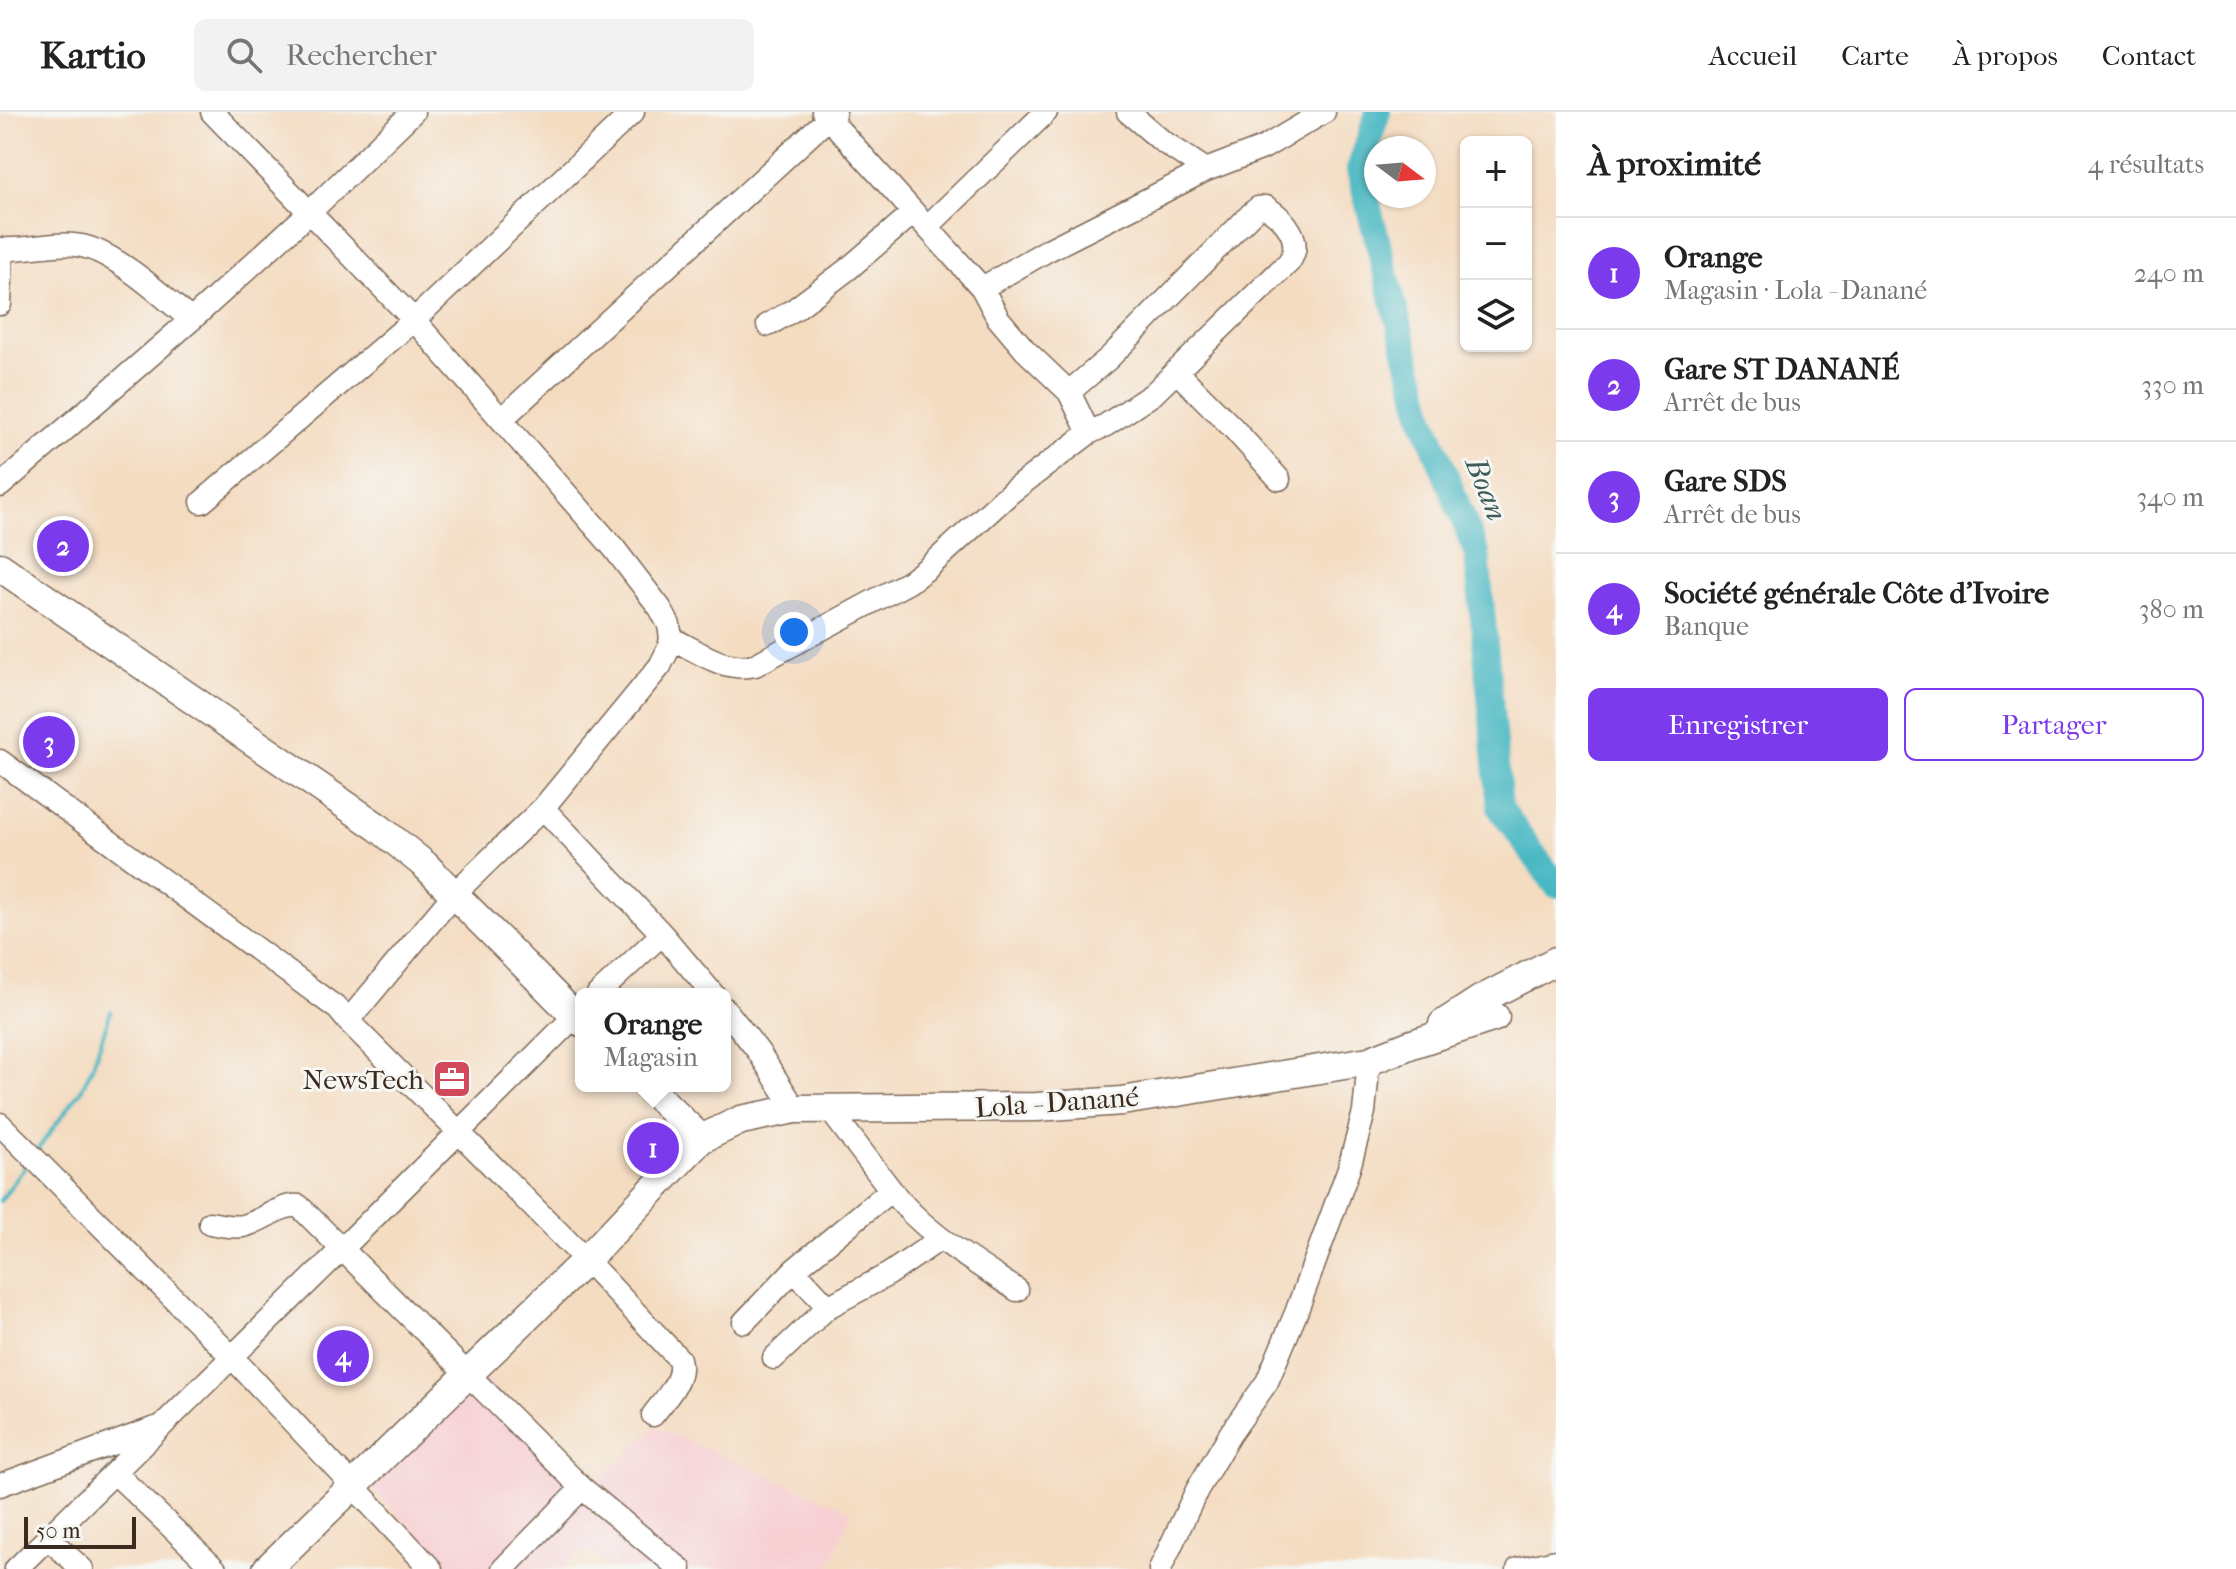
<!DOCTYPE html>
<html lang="fr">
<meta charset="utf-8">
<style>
:root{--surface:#fff;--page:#f2f2f2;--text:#222;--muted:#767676;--line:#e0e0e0;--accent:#7c3aed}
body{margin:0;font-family:"IM FELL French Canon",serif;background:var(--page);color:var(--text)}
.controls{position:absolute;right:24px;top:24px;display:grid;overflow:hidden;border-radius:12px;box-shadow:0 2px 6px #0004}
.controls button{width:72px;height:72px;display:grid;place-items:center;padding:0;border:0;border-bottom:2px solid var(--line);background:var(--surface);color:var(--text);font:40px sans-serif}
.compass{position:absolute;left:1364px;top:24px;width:72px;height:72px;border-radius:50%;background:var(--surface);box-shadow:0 2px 6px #0004;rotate:106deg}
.scale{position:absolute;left:24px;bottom:20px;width:112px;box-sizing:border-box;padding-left:8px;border:4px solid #3b2a1e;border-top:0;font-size:22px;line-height:28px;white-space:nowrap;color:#3b2a1e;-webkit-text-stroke:6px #f6f6f2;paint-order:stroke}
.you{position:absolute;left:794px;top:520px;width:28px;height:28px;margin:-20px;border:6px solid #fff;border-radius:50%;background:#1a73e8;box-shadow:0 0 0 12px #1a73e833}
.badge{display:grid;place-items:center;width:52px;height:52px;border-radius:50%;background:var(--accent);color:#fff;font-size:26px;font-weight:700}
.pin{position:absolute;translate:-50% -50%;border:4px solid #fff;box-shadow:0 2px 8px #0006}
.popup{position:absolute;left:575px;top:876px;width:156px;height:104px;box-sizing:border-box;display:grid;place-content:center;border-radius:12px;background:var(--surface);filter:drop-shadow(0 2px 6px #0005);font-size:26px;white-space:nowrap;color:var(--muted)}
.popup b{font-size:30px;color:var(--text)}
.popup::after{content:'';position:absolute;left:50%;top:100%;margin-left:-16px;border:16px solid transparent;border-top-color:var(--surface)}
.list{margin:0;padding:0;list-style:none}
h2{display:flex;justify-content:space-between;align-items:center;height:104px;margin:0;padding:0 32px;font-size:34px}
h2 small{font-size:26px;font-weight:400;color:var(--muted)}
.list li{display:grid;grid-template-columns:52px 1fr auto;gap:24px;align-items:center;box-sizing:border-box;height:112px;padding:0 32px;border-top:2px solid var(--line)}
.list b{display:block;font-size:30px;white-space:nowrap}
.list p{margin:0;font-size:26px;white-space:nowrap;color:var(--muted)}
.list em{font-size:26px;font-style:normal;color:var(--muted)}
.actions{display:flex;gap:16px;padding:24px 32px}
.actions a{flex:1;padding:18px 0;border:2px solid var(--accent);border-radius:12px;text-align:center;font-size:28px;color:var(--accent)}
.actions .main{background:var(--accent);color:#fff}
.icon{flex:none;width:44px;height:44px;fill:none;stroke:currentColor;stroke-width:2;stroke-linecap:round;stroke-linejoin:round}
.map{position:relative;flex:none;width:1556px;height:1457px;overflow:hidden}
header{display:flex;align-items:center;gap:48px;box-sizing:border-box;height:112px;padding:0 40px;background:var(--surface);border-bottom:2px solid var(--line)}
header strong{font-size:38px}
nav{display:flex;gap:44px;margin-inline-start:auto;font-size:28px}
.search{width:560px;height:72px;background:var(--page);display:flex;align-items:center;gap:20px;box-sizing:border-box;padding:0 28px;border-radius:12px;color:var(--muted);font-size:30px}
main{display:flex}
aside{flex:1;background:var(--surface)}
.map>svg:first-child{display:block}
</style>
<header>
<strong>Kartio</strong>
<div class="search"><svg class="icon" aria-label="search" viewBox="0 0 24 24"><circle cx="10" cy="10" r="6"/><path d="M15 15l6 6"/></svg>Rechercher</div>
<nav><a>Accueil</a><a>Carte</a><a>À propos</a><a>Contact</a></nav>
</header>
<main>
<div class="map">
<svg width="1556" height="1457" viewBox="0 0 1556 1457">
<rect width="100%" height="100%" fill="#f6f6f2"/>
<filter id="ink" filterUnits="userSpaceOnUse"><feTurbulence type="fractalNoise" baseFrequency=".0125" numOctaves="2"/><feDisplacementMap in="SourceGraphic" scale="16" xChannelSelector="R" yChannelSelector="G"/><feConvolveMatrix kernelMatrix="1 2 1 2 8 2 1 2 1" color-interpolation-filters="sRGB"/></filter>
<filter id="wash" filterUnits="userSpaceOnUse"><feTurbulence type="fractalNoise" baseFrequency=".006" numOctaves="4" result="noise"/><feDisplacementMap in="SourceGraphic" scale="32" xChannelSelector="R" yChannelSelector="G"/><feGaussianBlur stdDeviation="1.8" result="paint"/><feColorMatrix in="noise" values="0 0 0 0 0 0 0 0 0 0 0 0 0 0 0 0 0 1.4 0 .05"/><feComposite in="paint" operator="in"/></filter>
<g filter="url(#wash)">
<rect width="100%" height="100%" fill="#f4dcc1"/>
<path fill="#f7cfd3" d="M484 1266 595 1373 655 1315 852 1399 829 1457H610L585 1436 563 1457H453L372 1377Z"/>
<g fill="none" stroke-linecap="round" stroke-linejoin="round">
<path stroke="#49b8c3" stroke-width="4" d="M38 1037 82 977 93 953 111 899
M0 1089 28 1051"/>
<path stroke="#49b8c3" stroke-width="26" d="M1378 0 1359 58 1424 308 1477 442 1500 696 1556 773"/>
</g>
</g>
<g filter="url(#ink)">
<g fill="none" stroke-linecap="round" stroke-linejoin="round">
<g stroke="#7c6857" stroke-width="25">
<path id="minor" d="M212 0 414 208 613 435 660 496 669 513 671 526 669 536 660 554 543 696 662 822 713 882
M1128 0 1162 29 1206 58 1263 36 1324 0
M927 115 1046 0
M0 137C27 139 54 129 82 134 116 141 164 185 191 208
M982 176 1048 138 1206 58
M0 192 2 137
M768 213 795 197 848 157 913 101
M1176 259 1233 316 1279 367
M1069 280 1109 246 1252 101 1258 96 1266 95C1285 107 1304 128 1289 150L1153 282 1106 313 1089 321
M502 307 835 0
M0 374 191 208 310 100 413 0
M202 390 414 208 633 0
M671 526C699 540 724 560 755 553L909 470 929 455 1011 380 1089 321 1069 280 1025 238 998 206 982 176 823 0
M0 649 338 897 348 909 586 1148 679 1247C685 1268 665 1287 653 1303
M598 882 662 822
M725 897 758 939 795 997
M348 909 455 781 543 696
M0 1012 232 1245 431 1457
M891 1078C924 1121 972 1148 1017 1178
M210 1111C221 1113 232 1116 243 1114 262 1110 279 1092 299 1094L582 1376 680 1457
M828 1195 889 1162 940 1127
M744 1210 794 1158 891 1078 830 998
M774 1246 828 1195 794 1158
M115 1361 215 1457
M0 1373 155 1316
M48 1426 82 1457
M16 1457 343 1136 581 898
M503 1457 582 1376
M1160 1457 1197 1378 1230 1322 1267 1270 1296 1201 1349 1056 1364 1000 1369 949
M1518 1457 1556 1449"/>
</g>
<g stroke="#7c6857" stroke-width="31">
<path id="major" d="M0 455 379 716 425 753 581 910
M1443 912 1480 888 1556 849
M647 974 701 1027
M267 1457 586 1148 701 1027 741 1008 795 997 1037 995 1122 989 1369 949 1412 932 1495 905"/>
</g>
<use href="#minor" stroke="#fff" stroke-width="22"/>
<use href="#major" stroke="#fff" stroke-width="28"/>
</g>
</g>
<defs>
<g id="office-square" transform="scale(2)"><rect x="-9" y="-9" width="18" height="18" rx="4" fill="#d1495b" stroke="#f6f6f2"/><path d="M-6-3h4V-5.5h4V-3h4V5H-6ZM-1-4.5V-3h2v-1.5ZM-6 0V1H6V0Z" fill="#fff"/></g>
</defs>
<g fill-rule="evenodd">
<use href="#office-square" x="452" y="967"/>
</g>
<g text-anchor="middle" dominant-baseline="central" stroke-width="6" stroke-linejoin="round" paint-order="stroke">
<g font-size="28" fill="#3b2a1e" stroke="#f6f6f2" text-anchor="end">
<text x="424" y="967">NewsTech</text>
</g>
<g font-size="28" fill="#3b2a1e" stroke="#f6f6f2">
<text transform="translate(1057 990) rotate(-4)">Lola - Danané</text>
</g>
<g font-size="30" font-style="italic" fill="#405c58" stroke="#f6f6f2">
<text transform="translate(1486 377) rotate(68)">Boan</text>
</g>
</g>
</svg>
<div class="controls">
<button>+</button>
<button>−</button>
<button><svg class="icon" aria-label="layers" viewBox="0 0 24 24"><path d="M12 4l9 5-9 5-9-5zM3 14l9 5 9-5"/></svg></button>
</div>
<svg class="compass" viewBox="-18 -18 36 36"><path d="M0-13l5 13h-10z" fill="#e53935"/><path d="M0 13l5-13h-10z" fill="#767676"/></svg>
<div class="scale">50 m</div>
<div class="you"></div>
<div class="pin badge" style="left:653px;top:1036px">1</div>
<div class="popup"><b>Orange</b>Magasin</div>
<div class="pin badge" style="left:63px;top:434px">2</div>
<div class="pin badge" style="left:49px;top:630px">3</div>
<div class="pin badge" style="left:343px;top:1244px">4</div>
</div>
<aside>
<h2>À proximité<small>4 résultats</small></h2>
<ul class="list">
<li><span class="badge">1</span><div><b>Orange</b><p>Magasin · Lola - Danané</p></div><em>240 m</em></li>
<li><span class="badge">2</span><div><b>Gare ST DANANÉ</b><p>Arrêt de bus</p></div><em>330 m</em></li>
<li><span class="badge">3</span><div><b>Gare SDS</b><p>Arrêt de bus</p></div><em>340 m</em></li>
<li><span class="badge">4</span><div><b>Société générale Côte d'Ivoire</b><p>Banque</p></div><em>380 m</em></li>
</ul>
<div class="actions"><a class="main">Enregistrer</a><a>Partager</a></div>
</aside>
</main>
